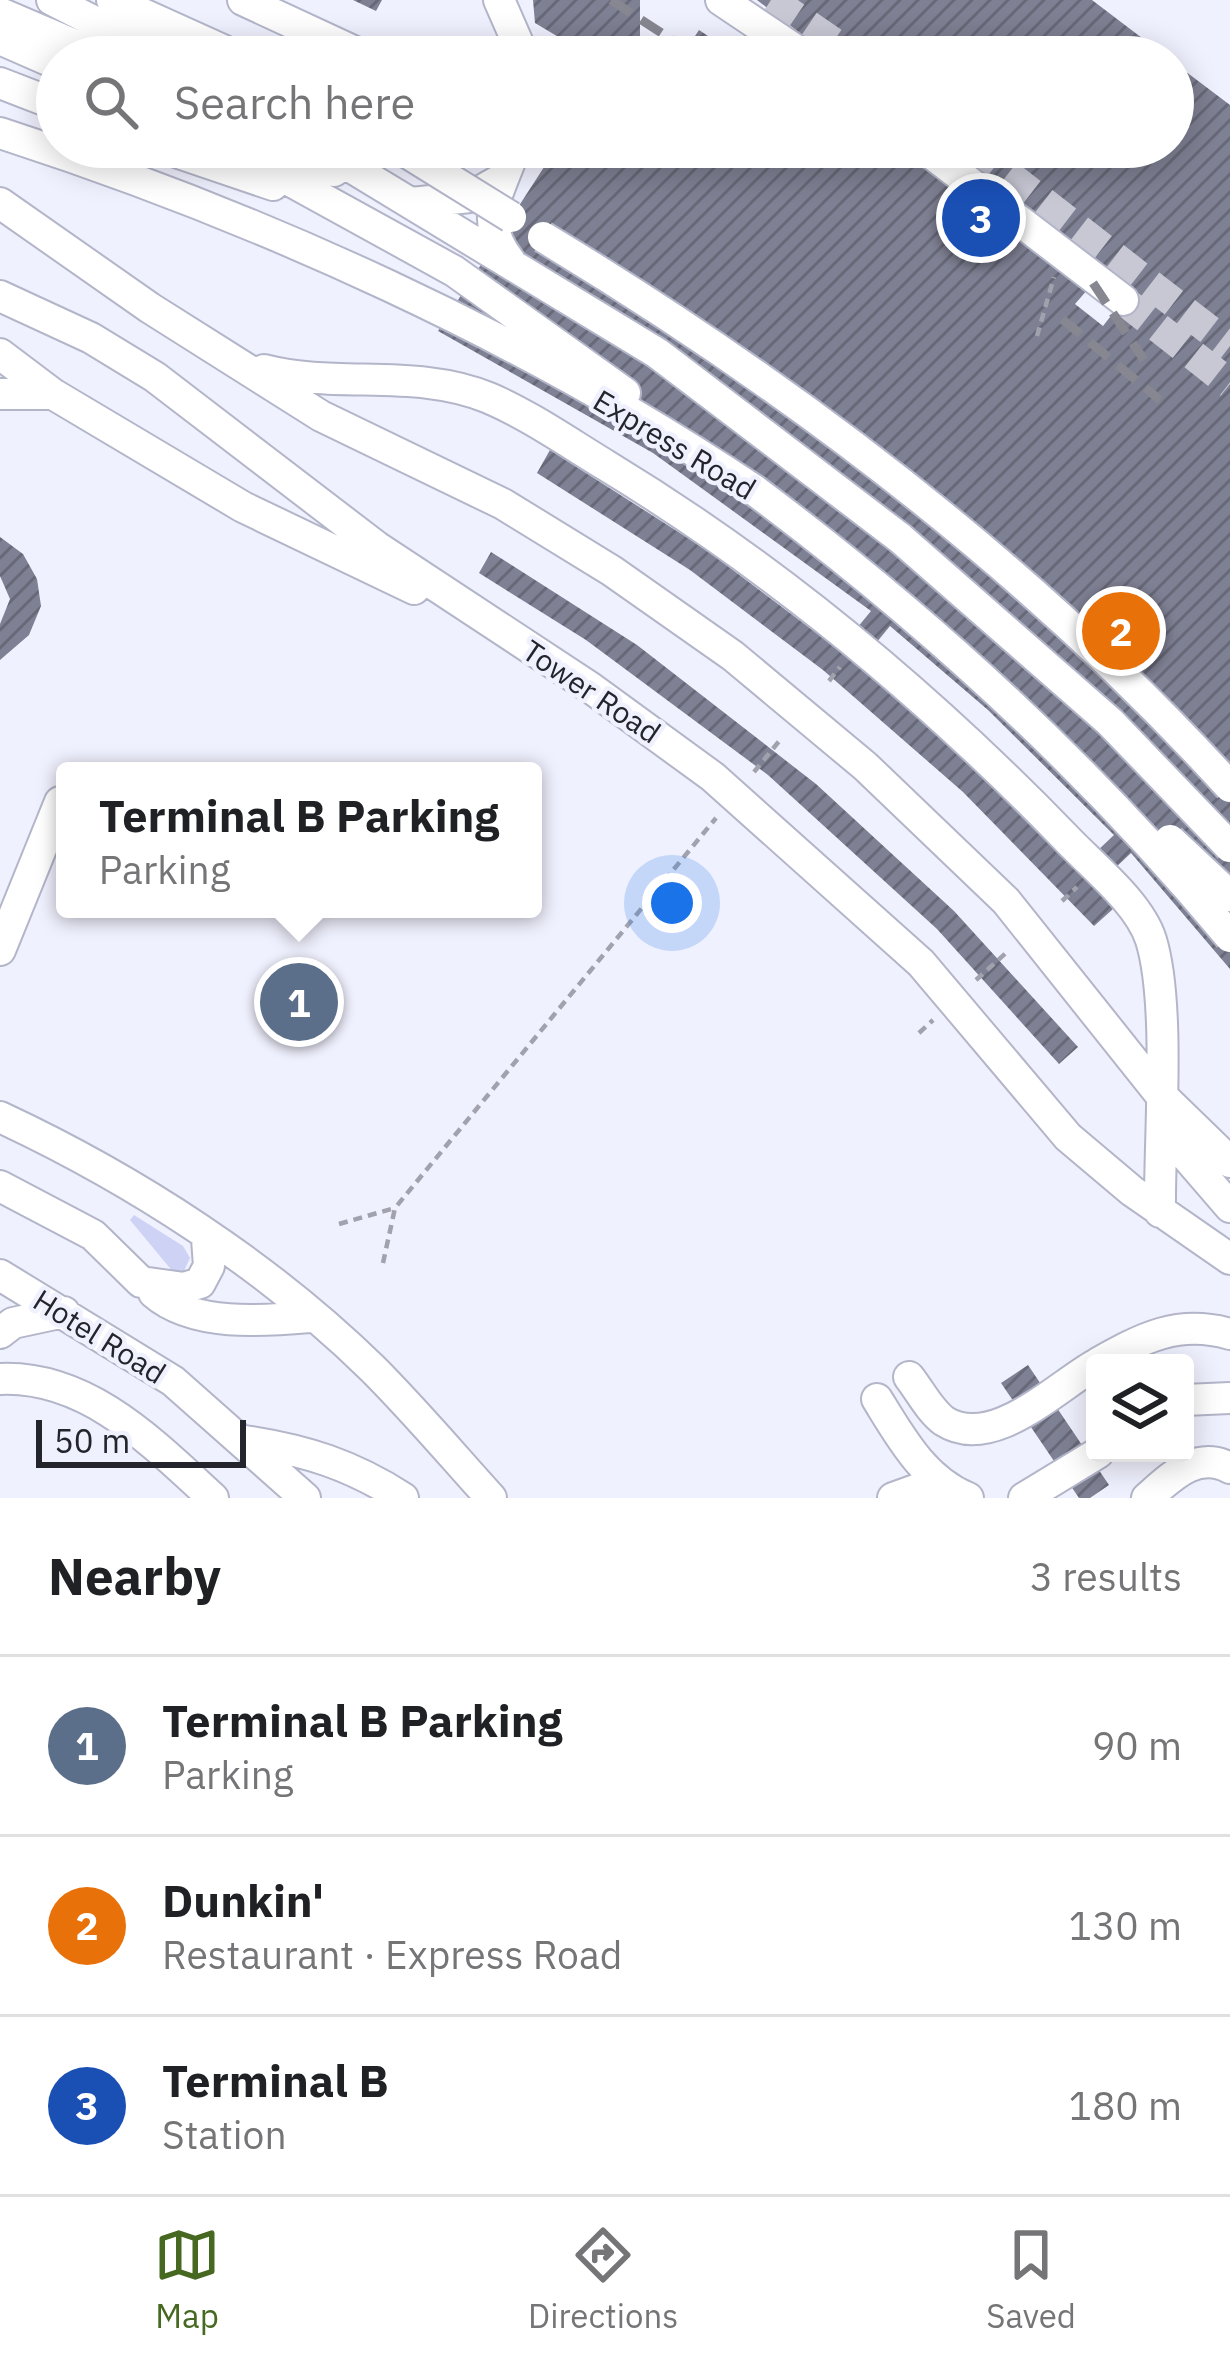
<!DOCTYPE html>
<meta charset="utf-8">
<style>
:root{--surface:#fff;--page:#f6f6f6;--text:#202124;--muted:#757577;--line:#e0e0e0;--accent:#466820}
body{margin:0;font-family:"IBM Plex Sans",sans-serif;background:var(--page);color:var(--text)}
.controls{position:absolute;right:36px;bottom:36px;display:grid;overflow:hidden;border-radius:12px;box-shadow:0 6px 30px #0003}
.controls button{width:108px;height:108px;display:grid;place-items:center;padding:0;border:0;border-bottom:3px solid var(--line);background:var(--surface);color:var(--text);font:60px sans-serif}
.scale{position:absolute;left:36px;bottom:30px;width:210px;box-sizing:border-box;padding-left:12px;border:6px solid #24252c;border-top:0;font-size:33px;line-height:42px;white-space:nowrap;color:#24252c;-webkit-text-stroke:9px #f0f1fe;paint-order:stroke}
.you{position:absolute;left:672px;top:903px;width:42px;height:42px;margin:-30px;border:9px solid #fff;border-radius:50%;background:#1a73e8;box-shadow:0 0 0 18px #1a73e833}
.badge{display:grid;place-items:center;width:78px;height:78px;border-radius:50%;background:var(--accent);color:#fff;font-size:39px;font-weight:700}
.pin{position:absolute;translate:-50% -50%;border:6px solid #fff;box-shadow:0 3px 12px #0006}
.popup{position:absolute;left:56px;top:762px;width:486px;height:156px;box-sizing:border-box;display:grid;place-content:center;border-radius:12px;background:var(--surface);filter:drop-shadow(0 3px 9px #0005);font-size:39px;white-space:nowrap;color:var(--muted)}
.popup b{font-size:45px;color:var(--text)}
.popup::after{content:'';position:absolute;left:50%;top:100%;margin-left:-24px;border:24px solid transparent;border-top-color:var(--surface)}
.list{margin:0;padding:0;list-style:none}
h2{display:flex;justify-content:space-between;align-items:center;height:156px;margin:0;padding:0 48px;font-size:51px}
h2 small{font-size:39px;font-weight:400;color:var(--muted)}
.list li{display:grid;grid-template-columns:78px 1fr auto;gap:36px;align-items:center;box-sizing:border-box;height:180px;padding:0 48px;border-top:3px solid var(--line)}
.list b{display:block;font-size:45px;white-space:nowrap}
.list p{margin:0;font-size:39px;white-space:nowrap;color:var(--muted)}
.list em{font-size:39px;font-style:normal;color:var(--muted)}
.icon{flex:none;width:66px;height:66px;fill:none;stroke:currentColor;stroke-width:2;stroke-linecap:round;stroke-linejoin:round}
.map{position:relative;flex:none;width:1230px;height:1498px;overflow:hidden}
.search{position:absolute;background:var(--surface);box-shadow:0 6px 30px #0003;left:36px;right:36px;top:36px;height:132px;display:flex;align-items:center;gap:30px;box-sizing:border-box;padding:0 42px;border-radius:66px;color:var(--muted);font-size:45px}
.sheet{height:696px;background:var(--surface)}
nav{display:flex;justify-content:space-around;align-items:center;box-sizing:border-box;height:168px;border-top:3px solid var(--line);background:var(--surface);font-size:33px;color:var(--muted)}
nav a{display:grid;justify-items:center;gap:6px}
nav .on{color:var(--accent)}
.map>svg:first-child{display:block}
</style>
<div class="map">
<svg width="1230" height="1498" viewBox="0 0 1230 1498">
<defs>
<pattern id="grass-tufts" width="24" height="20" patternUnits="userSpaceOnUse" patternTransform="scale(3)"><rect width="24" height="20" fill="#ced2f4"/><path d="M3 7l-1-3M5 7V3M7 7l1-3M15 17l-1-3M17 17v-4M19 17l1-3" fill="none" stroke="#b1b4d1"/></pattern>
<pattern id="building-hatch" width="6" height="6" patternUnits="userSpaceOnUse" patternTransform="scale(3)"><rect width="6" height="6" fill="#7e8093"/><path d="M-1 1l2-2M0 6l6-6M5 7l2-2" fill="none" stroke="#676978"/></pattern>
</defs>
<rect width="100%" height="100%" fill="#f0f1fe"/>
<path fill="url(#grass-tufts)" d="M134 1215 183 1246 190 1258 184 1271 174 1273 130 1220Z"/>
<path fill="url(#building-hatch)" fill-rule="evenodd" d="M353 0H382L376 11Z
M533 0H640V57H592L535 23Z
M757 0H1092L1167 57H831Z
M699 30 740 57H681Z
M1173 62 1230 105V969L1131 853 1094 888 1113 909 1094 926 963 792 823 670 690 570 537 473 550 450 705 549 839 650 871 611 653 453 438 331 557 147H921L1095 281 1075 304 1103 326 1132 289 948 147H1173ZM890 626 988 710 1114 835 1077 870 954 748 858 665Z
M0 537 23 554 37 579 41 606 29 635 0 660V624L10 599 0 576Z
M491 552 637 645 816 784 954 911 1078 1047 1059 1064 937 929 768 775 586 640 479 573Z
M1028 1365 1109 1485 1090 1498H1079L1001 1383Z"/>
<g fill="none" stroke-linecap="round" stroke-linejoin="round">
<path stroke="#c7c8d4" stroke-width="30" stroke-dasharray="30 15" stroke-linecap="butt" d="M771 0 855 57
M972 147 1230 346
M1123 300 1230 384"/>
<g stroke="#b3b5c9" stroke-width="34">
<path id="minor" d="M52 0 164 57
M112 0 238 57
M243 0 366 57
M499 0 524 57
M721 0 806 57
M0 13 103 57
M0 39 57 64
M0 83 57 105
M0 133C260 217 527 338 754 490
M161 147 273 185
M229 147 454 271 625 393
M279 147 334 171
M318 147 657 353 900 538
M923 147 1123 300
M0 203 150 308 321 416 503 504 612 571 733 656 865 766 1006 901 1159 1093 1230 1162
M411 203 470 197 500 180
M510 261C476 218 501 192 515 147
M0 296 91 338 155 377 377 547 591 688 713 777 921 963 1068 1137 1132 1191 1230 1259
M0 354 53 394 243 507 414 589
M264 370C337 389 418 368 489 398 529 415 569 443 607 466 775 568 927 695 1064 836 1091 865 1139 902 1151 940 1171 1005 1159 1140 1160 1212
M0 394H53
M0 950 60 802
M1166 1110 1186 1156 1230 1207
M0 1117C133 1179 268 1266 373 1369 414 1410 452 1455 491 1498
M0 1186 93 1235 141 1282 184 1288 200 1283 209 1266 207 1239
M0 1275 173 1381 305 1498
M154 1293C193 1327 263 1321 310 1317
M0 1333 13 1323 64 1312
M1098 1363C1143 1338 1178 1319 1230 1334
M909 1377C920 1391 930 1411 944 1421 992 1452 1056 1387 1095 1365
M0 1379C87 1375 153 1443 213 1498
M877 1399C901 1438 924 1480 968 1498
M1185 1400 1230 1398
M245 1441C305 1450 352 1465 403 1498
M893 1498 918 1489 948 1490
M1024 1498 1098 1453
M1147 1498C1171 1477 1197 1450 1230 1468"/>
</g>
<path stroke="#a1a2ad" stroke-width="4.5" stroke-dasharray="9 6" stroke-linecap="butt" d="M829 681 840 667
M754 772 780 740
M1062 901 1077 887
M976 980 1006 953
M919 1033 933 1020
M339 1224 395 1208
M383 1263 395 1208 716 818"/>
<use href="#minor" stroke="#fff" stroke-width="30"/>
<path stroke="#868791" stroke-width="9" stroke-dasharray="24 12" stroke-linecap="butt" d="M611 0 686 49
M836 147 862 164
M1093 283 1144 360
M1062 319 1160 400"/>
<g stroke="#b3b5c9" stroke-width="34" stroke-linecap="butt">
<path id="minor-bridge" d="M398 147 511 217
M543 237C793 388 1033 570 1230 787
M754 490C931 622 1089 767 1230 937
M900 538 1110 722 1230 847
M1170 840 1230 896"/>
</g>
<path stroke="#a1a2ad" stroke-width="4.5" stroke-dasharray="9 6" stroke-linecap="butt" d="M1037 336 1054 277"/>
<use href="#minor-bridge" stroke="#fff" stroke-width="30"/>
</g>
<g text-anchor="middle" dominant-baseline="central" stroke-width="9" stroke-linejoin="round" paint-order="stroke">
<g font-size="30" fill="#24252c" stroke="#f0f1fe">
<text transform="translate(675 444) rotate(31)">Express Road</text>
<text transform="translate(592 691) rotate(34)">Tower Road</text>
<text transform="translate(100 1336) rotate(32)">Hotel Road</text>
</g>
</g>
</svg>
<div class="controls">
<button><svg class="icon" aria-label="layers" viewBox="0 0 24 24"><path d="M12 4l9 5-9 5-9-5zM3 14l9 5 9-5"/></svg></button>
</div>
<div class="scale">50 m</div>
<div class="you"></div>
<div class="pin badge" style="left:299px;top:1002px;background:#5c6f8a">1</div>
<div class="popup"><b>Terminal B Parking</b>Parking</div>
<div class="pin badge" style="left:1121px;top:631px;background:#e8710a">2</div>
<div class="pin badge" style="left:981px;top:218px;background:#1a4fb4">3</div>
<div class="search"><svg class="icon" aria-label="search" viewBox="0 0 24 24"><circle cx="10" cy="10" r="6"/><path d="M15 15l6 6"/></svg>Search here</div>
</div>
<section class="sheet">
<h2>Nearby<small>3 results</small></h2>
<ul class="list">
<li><span class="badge" style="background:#5c6f8a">1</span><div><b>Terminal B Parking</b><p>Parking</p></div><em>90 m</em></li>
<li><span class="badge" style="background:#e8710a">2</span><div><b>Dunkin'</b><p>Restaurant · Express Road</p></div><em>130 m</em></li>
<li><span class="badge" style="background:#1a4fb4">3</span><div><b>Terminal B</b><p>Station</p></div><em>180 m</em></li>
</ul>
</section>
<nav>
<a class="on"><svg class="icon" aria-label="map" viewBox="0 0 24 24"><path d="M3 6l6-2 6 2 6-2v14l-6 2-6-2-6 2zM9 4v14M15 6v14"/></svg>Map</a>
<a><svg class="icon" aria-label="directions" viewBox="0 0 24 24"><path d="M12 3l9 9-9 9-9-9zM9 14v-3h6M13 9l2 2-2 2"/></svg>Directions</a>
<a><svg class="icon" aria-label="saved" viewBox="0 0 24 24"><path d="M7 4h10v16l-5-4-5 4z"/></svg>Saved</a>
</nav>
